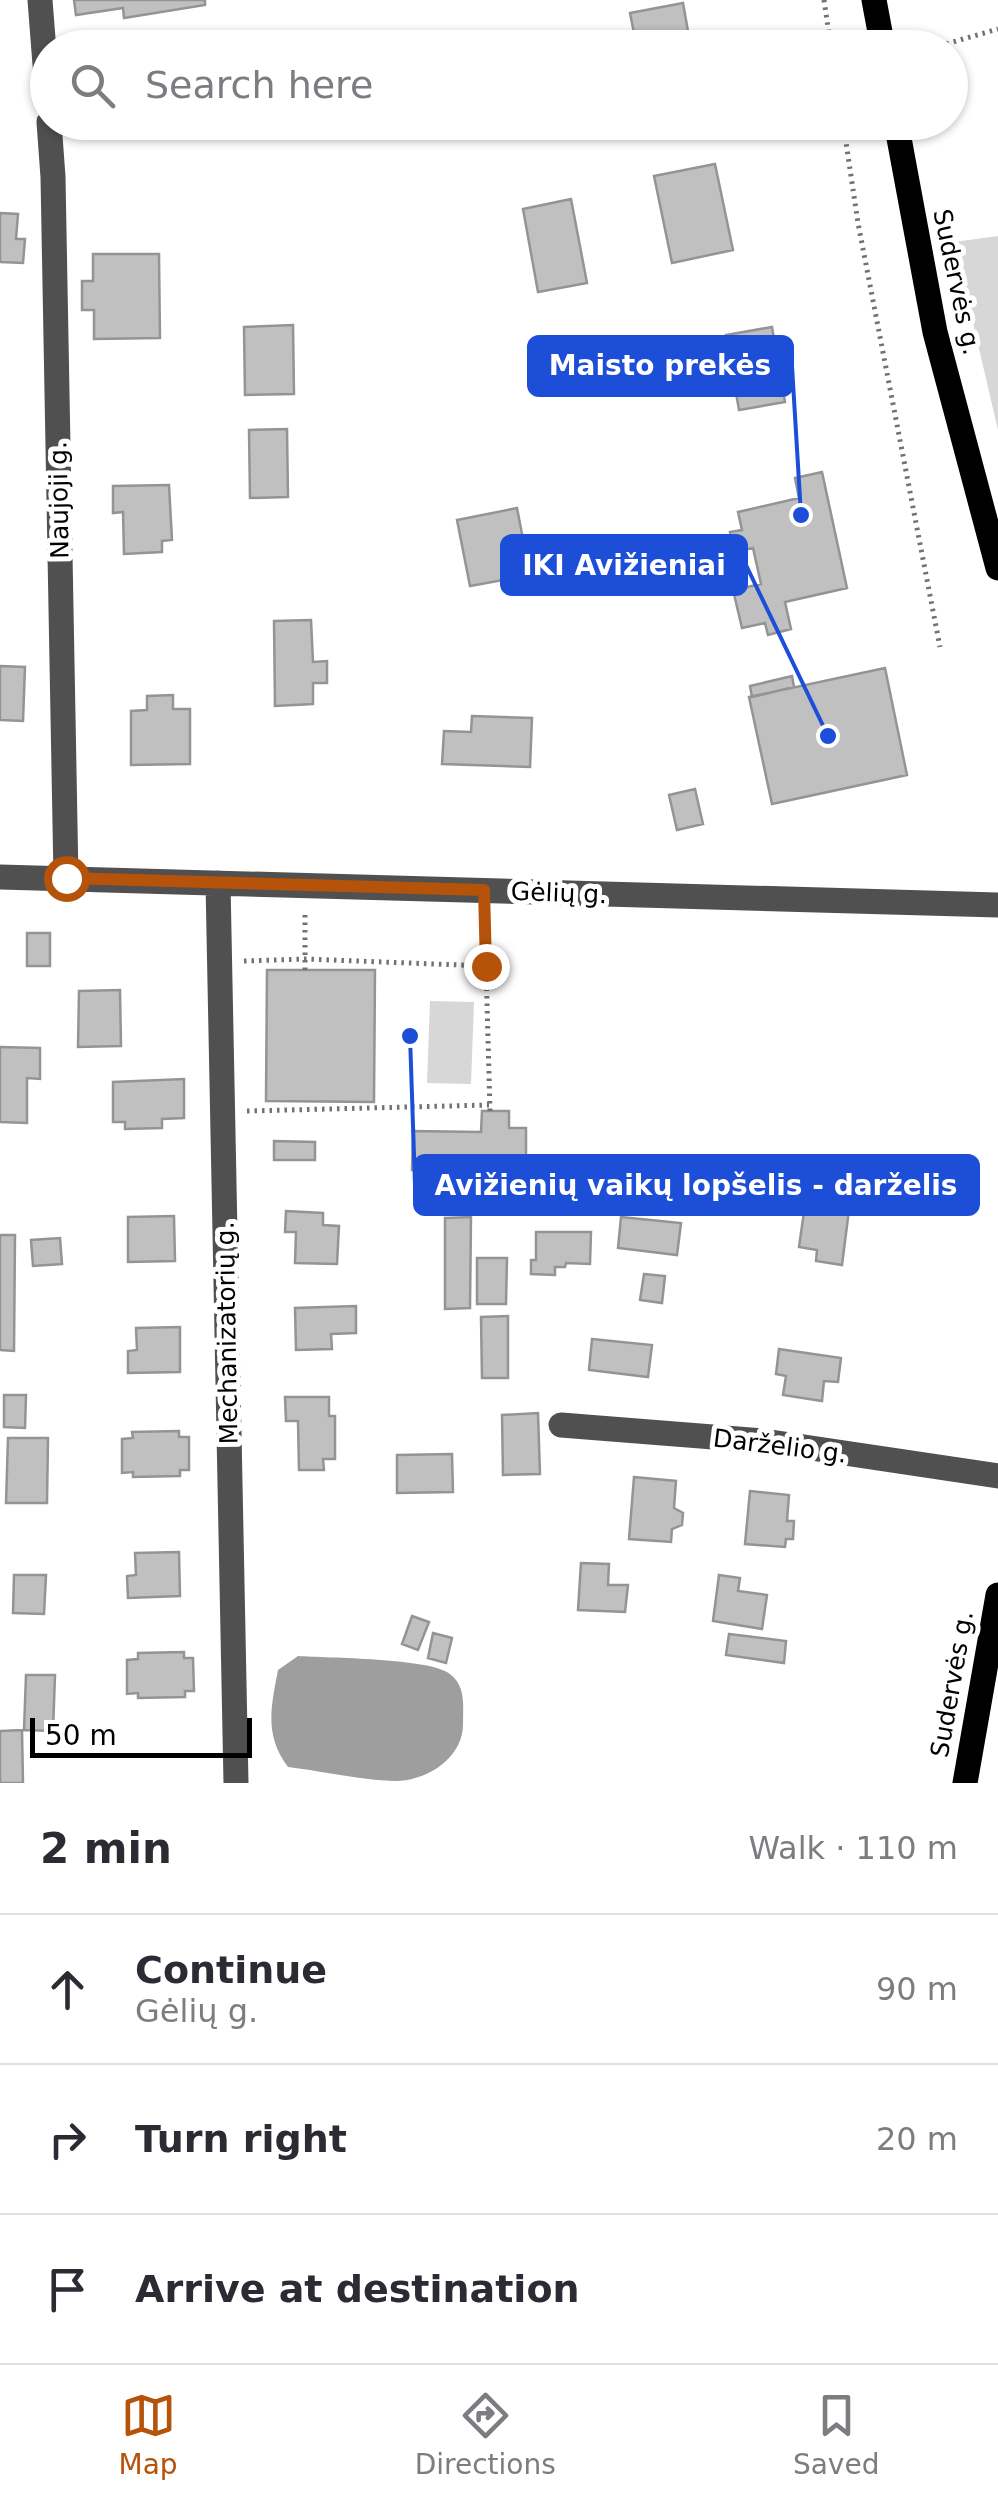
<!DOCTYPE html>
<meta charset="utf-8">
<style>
:root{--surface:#fff;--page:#f7f7f7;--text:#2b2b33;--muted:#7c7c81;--line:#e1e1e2;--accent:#b45309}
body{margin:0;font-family:"DejaVu Sans",sans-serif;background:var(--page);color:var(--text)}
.scale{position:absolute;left:30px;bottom:25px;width:222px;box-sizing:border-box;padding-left:10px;border:5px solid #000;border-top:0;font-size:28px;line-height:35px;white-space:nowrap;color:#000;-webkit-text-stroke:8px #fff;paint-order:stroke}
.stop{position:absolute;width:30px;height:30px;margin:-22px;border:8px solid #b45309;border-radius:50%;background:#fff}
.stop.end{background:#b45309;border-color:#fff;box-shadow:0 2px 10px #0008}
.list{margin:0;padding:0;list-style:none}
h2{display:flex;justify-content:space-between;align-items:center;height:130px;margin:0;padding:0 40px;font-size:42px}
h2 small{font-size:32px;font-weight:400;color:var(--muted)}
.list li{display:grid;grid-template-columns:65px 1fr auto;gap:30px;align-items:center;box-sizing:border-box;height:150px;padding:0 40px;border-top:2px solid var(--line)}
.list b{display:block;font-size:38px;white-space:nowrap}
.list p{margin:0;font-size:32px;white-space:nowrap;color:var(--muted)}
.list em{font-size:32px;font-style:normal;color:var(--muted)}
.icon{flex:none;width:55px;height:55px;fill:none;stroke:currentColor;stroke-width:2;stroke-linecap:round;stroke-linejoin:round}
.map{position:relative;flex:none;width:998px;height:1783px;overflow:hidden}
.search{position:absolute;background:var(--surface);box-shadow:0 2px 8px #0004;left:30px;right:30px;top:30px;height:110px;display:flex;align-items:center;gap:25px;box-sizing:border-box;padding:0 35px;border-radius:55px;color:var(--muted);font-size:38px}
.sheet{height:580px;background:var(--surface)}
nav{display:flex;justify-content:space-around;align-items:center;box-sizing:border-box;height:140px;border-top:2px solid var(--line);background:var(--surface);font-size:28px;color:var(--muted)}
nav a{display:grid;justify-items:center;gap:5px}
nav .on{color:var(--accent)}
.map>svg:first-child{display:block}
</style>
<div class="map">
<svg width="998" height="1783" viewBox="0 0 998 1783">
<rect width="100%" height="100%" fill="#fff"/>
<path fill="#d7d7d7" d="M998 236V430L954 242Z
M430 1001 474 1002 471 1084 427 1083Z"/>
<path fill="#9e9e9e" d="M298 1656C327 1658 431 1658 450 1674 466 1686 463 1706 463 1723 464 1758 426 1782 394 1781 359 1780 322 1771 288 1767 264 1735 271 1707 278 1670Z"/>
<path fill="#c0c0c0" stroke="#949494" stroke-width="2.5" d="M74 0H205V5L124 18 123 8 76 15Z
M683 3 691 48H637L630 13Z
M541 35 544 48H492V44Z
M532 122H571L572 127 534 134Z
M715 164 733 250 672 263 654 176Z
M571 199 587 283 538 292 523 209Z
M0 213 18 214 16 239H25L23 263 0 262Z
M93 254H159L160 338 94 339V310H82V281H93Z
M293 325 294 394 245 395 244 327Z
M772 327 785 402 739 410 726 335Z
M287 429 288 497 250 498 249 430Z
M822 472 847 588 785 602 791 629 768 635 765 623 742 628 733 590 761 584 753 548 735 552 730 532 742 530 738 512 799 498 795 478Z
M169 485 172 540 162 541V552L124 554 123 512 113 513V486Z
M517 508 530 575 470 586 457 520Z
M311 620 313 662 327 661V683H313V704L275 706 274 621Z
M0 666 25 667 23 721 0 720Z
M885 668 907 775 772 804 749 697Z
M792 676 794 687 752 697 750 686Z
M173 695V709H190V764L131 765V711L147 710V696Z
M472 716 532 718 530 767 442 764 444 731 471 732Z
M695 789 703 824 677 830 669 795Z
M27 933H50V966H27Z
M267 970H375L374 1102 266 1101Z
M120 990 121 1046 78 1047 79 991Z
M0 1047 40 1048V1079L27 1078V1123L0 1122Z
M184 1079V1118L162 1119V1128L125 1129V1122H113V1082Z
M482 1111H509V1128H526V1171L412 1170 413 1131 481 1132Z
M274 1141 315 1142V1160H274Z
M805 1205 849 1210 842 1265 816 1261 817 1250 799 1247Z
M286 1211 323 1213V1225L339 1226 337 1264 295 1263 296 1232H285Z
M174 1216 175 1261 128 1262V1217Z
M471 1217 470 1308 445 1309V1218Z
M621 1217 681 1223 677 1255 618 1248Z
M536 1232H591L590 1264 566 1263 565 1267H555V1275L531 1274V1260H536Z
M0 1235H15L14 1351 0 1350Z
M60 1238 62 1264 33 1266 31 1240Z
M477 1258H507L506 1304H477Z
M644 1274 665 1276 662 1303 640 1300Z
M356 1306V1333L331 1334 332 1349 296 1350 295 1308Z
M508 1316V1378H482L481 1317Z
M180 1327V1372L128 1373V1351L137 1350 136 1328Z
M592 1339 652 1345 648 1377 589 1370Z
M779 1349 841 1358 838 1382 824 1381 822 1401 783 1395 786 1376 776 1374Z
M4 1395H26L25 1428 4 1427Z
M285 1397H329V1416H335V1459H323L324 1470H299L298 1421H286Z
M538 1413 540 1474 503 1475 502 1415Z
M179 1431V1437H189V1470H180V1476L133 1477V1472L122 1473V1439L133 1438 132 1432Z
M8 1438H48L47 1503H6Z
M452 1454 453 1492 397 1493V1455Z
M634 1477 676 1481 674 1508 683 1513 682 1525 672 1529 671 1542 629 1539Z
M750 1491 789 1495 787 1521H794L793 1539H786L785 1547 745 1544Z
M179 1552 180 1596 128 1598 127 1576 136 1575 135 1553Z
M581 1563 609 1564 608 1585H628L625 1612 578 1610Z
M14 1575H46L44 1614 13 1613Z
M719 1575 740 1578 738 1591 767 1595 762 1629 713 1621Z
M412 1616 429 1622 418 1650 402 1644Z
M433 1633 452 1638 446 1663 428 1658Z
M729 1634 786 1641 784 1663 726 1655Z
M184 1652V1658H193L194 1691H185V1697L138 1698V1693L127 1694V1660L138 1659V1653Z
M26 1675H55L53 1731 24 1730Z
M22 1730 23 1783H0V1731Z"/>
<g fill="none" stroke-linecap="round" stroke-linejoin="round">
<path stroke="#727272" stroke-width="5" stroke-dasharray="2.5 5" stroke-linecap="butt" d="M824 0 831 48
M932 48 998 29
M843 122 858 223 940 647
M244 961 305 959 486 966 484 918
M486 966 490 1111
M305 970V913
M247 1111 489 1105"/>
<path stroke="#505050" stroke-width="25" d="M40 0 48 103
M49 122 53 177 66 878
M0 877 998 905
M218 883 236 1783
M561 1425 764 1441 998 1476"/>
<path stroke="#000" stroke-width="25" d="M874 0 883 48
M896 122 935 332 998 568
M965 1783 998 1595"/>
</g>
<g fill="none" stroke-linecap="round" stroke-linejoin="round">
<path stroke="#b45309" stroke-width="12" d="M66 878 484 890 486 966"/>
</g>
<g text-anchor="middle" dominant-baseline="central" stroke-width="10" stroke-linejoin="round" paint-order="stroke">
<g font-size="25" fill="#000" stroke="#fff">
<text transform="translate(957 282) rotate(78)">Sudervės g.</text>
<text transform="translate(59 500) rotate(-91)">Naujoji g.</text>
<text transform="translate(559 893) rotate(2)">Gėlių g.</text>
<text transform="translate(227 1333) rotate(-91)">Mechanizatorių g.</text>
<text transform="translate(780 1446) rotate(7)">Darželio g.</text>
<text transform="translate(952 1684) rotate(-80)">Sudervės g.</text>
</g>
</g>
<path fill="none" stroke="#1d4ed8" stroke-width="4" d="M801 515L792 366M828 736L746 565M410 1036L415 1185"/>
<g fill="#1d4ed8" stroke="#fff" stroke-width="4">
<circle cx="801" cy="515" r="10"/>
<circle cx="828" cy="736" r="10"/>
<circle cx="410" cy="1036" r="10"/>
</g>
<g fill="#1d4ed8" stroke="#1d4ed8" stroke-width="4">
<rect x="529" y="337" width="263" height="58" rx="10"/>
<rect x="502" y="536" width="244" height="58" rx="10"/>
<rect x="415" y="1156" width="563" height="58" rx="10"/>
</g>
<g font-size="28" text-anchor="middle" font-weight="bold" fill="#fff">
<text x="660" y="375">Maisto prekės</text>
<text x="624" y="575">IKI Avižieniai</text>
<text x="696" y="1195">Avižienių vaikų lopšelis - darželis</text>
</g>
</svg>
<div class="scale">50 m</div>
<div class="stop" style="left:66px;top:878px"></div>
<div class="stop end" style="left:486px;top:966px"></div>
<div class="search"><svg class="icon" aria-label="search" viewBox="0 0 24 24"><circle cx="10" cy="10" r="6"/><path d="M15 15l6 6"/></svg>Search here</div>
</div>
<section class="sheet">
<h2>2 min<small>Walk · 110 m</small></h2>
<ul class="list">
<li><svg class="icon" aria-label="ahead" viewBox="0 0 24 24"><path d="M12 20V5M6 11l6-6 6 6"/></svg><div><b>Continue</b><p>Gėlių g.</p></div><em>90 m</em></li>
<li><svg class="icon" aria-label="right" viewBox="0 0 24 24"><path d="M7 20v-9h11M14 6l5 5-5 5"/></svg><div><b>Turn right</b></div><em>20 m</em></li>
<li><svg class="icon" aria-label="arrive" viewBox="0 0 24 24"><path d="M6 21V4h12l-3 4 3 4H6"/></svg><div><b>Arrive at destination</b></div></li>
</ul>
</section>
<nav>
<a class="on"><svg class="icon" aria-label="map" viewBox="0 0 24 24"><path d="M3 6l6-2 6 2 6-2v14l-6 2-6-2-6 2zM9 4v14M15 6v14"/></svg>Map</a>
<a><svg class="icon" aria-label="directions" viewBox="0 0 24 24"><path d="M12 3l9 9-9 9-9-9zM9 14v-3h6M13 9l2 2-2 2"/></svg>Directions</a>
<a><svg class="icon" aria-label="saved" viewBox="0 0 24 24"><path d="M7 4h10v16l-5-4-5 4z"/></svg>Saved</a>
</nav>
